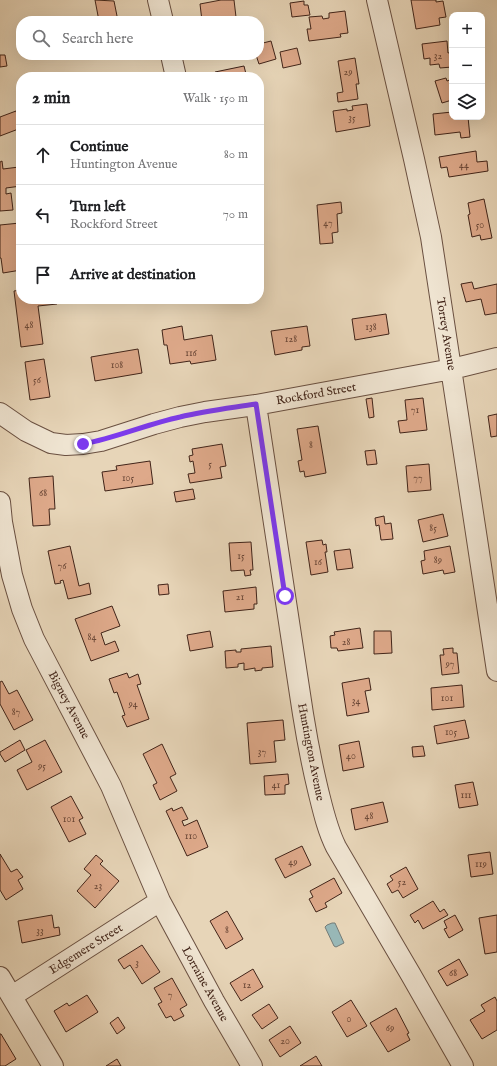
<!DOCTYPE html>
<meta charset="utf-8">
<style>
:root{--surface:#fff;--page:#f6f6f6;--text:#202124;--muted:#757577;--line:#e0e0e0}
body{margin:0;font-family:"IM FELL English",serif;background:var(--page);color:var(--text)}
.controls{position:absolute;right:12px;top:12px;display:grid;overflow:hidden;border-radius:8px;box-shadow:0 4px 16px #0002}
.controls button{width:36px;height:36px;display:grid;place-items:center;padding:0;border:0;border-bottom:1px solid var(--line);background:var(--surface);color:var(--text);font:20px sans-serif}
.stop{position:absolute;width:12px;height:12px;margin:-9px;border:3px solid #7c3aed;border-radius:50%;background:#fff}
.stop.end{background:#7c3aed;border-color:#fff;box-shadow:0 1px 4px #0008}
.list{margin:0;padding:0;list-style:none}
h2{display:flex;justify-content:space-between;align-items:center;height:52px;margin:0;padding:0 16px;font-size:17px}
h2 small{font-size:13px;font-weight:400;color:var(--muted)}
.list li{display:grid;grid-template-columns:26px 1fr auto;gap:12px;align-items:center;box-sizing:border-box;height:60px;padding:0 16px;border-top:1px solid var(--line)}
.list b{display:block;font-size:15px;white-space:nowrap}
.list p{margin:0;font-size:13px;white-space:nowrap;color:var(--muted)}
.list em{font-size:13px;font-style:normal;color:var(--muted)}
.icon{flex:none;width:22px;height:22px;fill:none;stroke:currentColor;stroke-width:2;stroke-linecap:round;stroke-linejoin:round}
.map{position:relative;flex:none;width:497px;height:1066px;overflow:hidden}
.search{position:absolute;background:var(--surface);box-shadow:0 4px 16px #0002;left:16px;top:16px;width:248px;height:44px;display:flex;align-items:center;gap:10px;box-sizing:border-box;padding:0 14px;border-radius:16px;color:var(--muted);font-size:15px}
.panel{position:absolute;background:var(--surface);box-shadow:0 4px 16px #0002;left:16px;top:72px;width:248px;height:232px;border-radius:16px}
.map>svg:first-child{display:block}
</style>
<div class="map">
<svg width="497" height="1066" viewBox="0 0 497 1066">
<rect width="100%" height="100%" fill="#e7d5b8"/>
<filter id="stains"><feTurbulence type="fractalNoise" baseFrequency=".005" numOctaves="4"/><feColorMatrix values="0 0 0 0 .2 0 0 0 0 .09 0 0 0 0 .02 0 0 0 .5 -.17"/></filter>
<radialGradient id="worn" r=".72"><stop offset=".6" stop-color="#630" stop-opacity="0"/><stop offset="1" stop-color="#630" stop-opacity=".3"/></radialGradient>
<path fill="#98b7b6" stroke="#757c77" d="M332 923H335L344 943 336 947 334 946 325 927 327 925Z"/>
<path fill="#dea98a" stroke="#412419" d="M95 0 114 1 118 21H99Z
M221 0H234L236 17 226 18V21H202L200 4Z
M411 0H436V2L443 1 446 17 439 18 440 25 416 29Z
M304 1V5H308L310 15 292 17 290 3Z
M345 11 348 33 340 34 341 37 309 41 307 29H311L309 17 322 16 323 19 329 18V13Z
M271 41 276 59 259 64 256 55H259V44Z
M447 41 448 53 452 52V67L440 68 439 64 430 65V58L424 59 422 44Z
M297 48 301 64 283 68 280 52Z
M0 55H5L7 66 0 67Z
M355 58 359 84H356L358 99 338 102 337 93 343 92 338 61Z
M244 66 246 74 237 76V77H217L215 72Z
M446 78 447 81 452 79V100L442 103 435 81Z
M367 104 370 126 336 132 333 111 347 109V111L353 110 352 106Z
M16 111 21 128 0 136V117Z
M452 112V117H468L470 137 461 138 460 132 435 135 433 114Z
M476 151 477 162 487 161 488 171 449 177 447 167 441 168 439 157Z
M2 161 3 169 19 167 21 186 6 188V194L11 193 13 210 0 211V162Z
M484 199 492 238 481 240 480 235 472 237 468 215 470 214 468 203Z
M341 202 342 213 337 214 338 232 332 233 333 243 320 244 317 205Z
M20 223 21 270 3 273 1 258H0V225Z
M472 282 474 289 497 284V313L485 315 481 299 466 302 461 284Z
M21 290V299H56L57 304 38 306 43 344 21 347 14 291Z
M386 314 389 334 355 340 352 319Z
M182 326 184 340 212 335 216 360 191 364 190 361 170 364 167 345H164L162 330Z
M307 326 310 346 302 347V350L275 355 271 331Z
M138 349 142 373 95 381 91 357Z
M44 359 50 397 30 400 25 362Z
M372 398 374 417 369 418 366 399Z
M423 398 427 430 400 433 398 421 407 420 405 400Z
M497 414V436L491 437 488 416Z
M318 426 326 473 305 477 304 471 300 472 298 461 302 460 297 429Z
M222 444 226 466 220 467 222 478 190 483 188 474 195 473 193 461 190 462 189 456 193 455 192 449Z
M375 450 377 464 367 465 365 451Z
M150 461 153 484 105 491 102 472 117 470 116 466Z
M429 464 431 490 408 492 406 466Z
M53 476 55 509H49L50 525 33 526 29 478Z
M193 489 195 499 176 502 174 492Z
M443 514 448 536 423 542 418 520Z
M384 516 385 524 391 523 393 539 381 540 379 525 376 526 375 518Z
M322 540 323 545 326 544 327 552H325L328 572 311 575 306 542Z
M251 542 253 570H250L251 575 245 576 244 570 231 571 229 543Z
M70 546 79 586 89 583 91 594 68 599 63 580 60 581 61 583 55 584 48 551Z
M450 546 455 572 444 574 443 570 423 574 421 561 425 560 424 551Z
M350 549 353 568 337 570 334 551Z
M168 584 169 594 159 595 158 585Z
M256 587 257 604H254V609L225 612 223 591Z
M112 606 120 626 101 633 105 645 115 641 119 651 91 661 75 619Z
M360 628 363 648 338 651 337 648H331L330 636 335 635 334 632Z
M210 631 213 647 190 651 187 635Z
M374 631H391L392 653 374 654Z
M271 646 273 667 262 668V670L255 671V668L244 670V663L238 664V667L226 668 225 651 236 650V652H241V649Z
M453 648V653H457L459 673 442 675 440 655H444L443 649Z
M127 673 129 678 138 674 141 684 137 685 149 719 127 727 122 716 125 715 117 692 114 693 109 679Z
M369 678 371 690 365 691 369 712 347 716 342 683Z
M2 681 9 694 17 690 33 720 14 730 0 704V682Z
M462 685 464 707 432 710 431 688Z
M283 720 285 740 274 741 276 762 250 764 247 723Z
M465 720 469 738 437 744 434 726Z
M20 740 25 750 5 762 0 754V752Z
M45 740 62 772 27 790 17 770 32 762 26 750Z
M359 741 364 767 343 771 339 745Z
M162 744 176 774 170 777 177 791 160 800 153 785 157 783 143 754Z
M423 746 425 756 413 757 412 747Z
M288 774 289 784 285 785V794L265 795 264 776Z
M473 782 478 805 459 808 455 785Z
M71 796 83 818 79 820 86 834 69 842 51 807Z
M383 802 388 822 355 830 351 809Z
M182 807 188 819 182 821 184 826 197 820 208 847 187 856 166 811 172 808 173 811Z
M302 846 311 865 285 878 275 859Z
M490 852 493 874 471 877 468 855Z
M0 854 11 872 17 869 23 877 18 880 23 889 6 900 0 890Z
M96 855 103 861 100 864 119 881 95 908 77 891 91 875 84 869Z
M406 867 418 889 403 898 398 890 392 893 387 884 393 880 390 876Z
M334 878 342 893 325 903 327 907 316 912 309 899 313 897 310 891Z
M433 901 440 912 444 909 448 915 423 929 418 920 415 923 410 915Z
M227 911 243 939 226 949 210 921Z
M52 915 54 928 59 927 60 935 22 943 18 921Z
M455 915 463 930 449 938 444 929 447 928 444 921Z
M497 915V952L485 954 479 918Z
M142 945 160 972 142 984 130 965 124 969 118 960Z
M459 959 468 975 447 986 438 971Z
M253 969 263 987 241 1001 230 983Z
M172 978 187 1005 180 1009 184 1016 174 1021 171 1016 166 1018 158 1004 162 1002 154 988Z
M87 995 98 1012 66 1032 54 1011 67 1003 69 1006Z
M495 997 497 1001V1030L482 1039 470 1020 485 1011 481 1005Z
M351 1000 367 1026 347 1037 332 1012Z
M269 1004 278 1018 262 1029 252 1015Z
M396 1008 409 1033 407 1034 410 1040 388 1052 370 1023Z
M118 1017 125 1028 117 1034 110 1023Z
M290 1026 301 1043 280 1057 269 1040Z
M0 1034H1L16 1059 5 1066H0Z
M316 1056 322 1066H300Z
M117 1059 121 1066H106Z"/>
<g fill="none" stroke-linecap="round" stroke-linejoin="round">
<g stroke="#6a5041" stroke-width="22">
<path id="minor" d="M158 0 163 21
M377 0 414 159 431 237 497 671
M171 55 176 77
M256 405 303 714C307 739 312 765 318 790 323 810 327 829 336 847L411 975 463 1066
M0 413 26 431 51 443 66 445 83 444 101 441 154 424 180 417 205 412 256 405 452 369 497 358
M0 502 2 522 12 575 22 609 34 639 111 786 160 901 214 1001 252 1066
M0 977 53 1066
M12 996 160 901"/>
</g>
<use href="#minor" stroke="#efe4d1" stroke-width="20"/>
</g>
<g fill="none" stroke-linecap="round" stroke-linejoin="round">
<path stroke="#7c3aed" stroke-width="5" d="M83 444C116 438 147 424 180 417 205 411 231 408 256 404L285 596"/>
</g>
<g text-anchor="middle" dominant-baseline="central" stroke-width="3.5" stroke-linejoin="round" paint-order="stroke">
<g font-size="10" fill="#684535">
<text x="438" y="56">32</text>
<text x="348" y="72">29</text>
<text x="352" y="118">35</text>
<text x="464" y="165">44</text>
<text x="328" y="223">47</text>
<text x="480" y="225">50</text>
<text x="29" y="325">48</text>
<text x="371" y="327">138</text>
<text x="291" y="339">128</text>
<text x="191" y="353">116</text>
<text x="117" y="365">108</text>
<text x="37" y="380">56</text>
<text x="415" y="410">71</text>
<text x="311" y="445">8</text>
<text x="210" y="464">5</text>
<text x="128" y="478">105</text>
<text x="418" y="478">77</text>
<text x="43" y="493">68</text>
<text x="433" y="528">85</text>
<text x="241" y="556">15</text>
<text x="438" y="560">89</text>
<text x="318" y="562">16</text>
<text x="62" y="566">76</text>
<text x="240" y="597">21</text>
<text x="92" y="637">84</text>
<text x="346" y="642">28</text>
<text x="450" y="664">97</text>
<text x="447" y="698">101</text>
<text x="356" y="701">34</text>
<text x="133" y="704">94</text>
<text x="16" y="712">87</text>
<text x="451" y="732">105</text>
<text x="262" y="752">37</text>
<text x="351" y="756">40</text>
<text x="42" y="766">95</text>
<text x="276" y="785">41</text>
<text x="466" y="795">111</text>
<text x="369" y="816">48</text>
<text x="69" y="819">101</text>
<text x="191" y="836">110</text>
<text x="293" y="862">49</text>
<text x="481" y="864">119</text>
<text x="402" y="882">52</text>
<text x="98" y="886">23</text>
<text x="227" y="930">8</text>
<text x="40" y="931">33</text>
<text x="137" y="963">3</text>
<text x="453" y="973">68</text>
<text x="247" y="985">12</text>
<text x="170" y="995">7</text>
<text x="349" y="1019">0</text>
<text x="390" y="1028">69</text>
<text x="285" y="1041">20</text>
</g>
<g font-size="12" fill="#412419" stroke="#efe4d1">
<text transform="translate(446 334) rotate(81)">Torrey Avenue</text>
<text transform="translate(316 394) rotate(-10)">Rockford Street</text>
<text transform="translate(69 705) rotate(62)">Bigney Avenue</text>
<text transform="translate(311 752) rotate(79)">Huntington Avenue</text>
<text transform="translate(86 949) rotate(-32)">Edgemere Street</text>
<text transform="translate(205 984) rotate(61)">Lorraine Avenue</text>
</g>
</g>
<rect width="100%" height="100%" filter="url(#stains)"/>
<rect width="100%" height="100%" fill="url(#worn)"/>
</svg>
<div class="controls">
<button>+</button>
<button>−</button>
<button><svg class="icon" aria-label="layers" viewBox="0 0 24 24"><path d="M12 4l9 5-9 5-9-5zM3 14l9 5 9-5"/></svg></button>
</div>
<div class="stop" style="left:285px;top:596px"></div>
<div class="stop end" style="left:83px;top:444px"></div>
<div class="search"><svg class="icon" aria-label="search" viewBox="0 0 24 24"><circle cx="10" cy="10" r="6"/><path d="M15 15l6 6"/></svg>Search here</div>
<section class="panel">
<h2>2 min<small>Walk · 150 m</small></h2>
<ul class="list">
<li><svg class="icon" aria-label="ahead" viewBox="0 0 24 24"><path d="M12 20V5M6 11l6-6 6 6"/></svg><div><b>Continue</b><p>Huntington Avenue</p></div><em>80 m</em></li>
<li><svg class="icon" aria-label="left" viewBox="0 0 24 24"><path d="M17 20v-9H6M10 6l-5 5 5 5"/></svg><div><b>Turn left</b><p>Rockford Street</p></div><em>70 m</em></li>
<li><svg class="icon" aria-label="arrive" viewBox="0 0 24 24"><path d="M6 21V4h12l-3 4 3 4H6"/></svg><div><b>Arrive at destination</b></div></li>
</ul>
</section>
</div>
